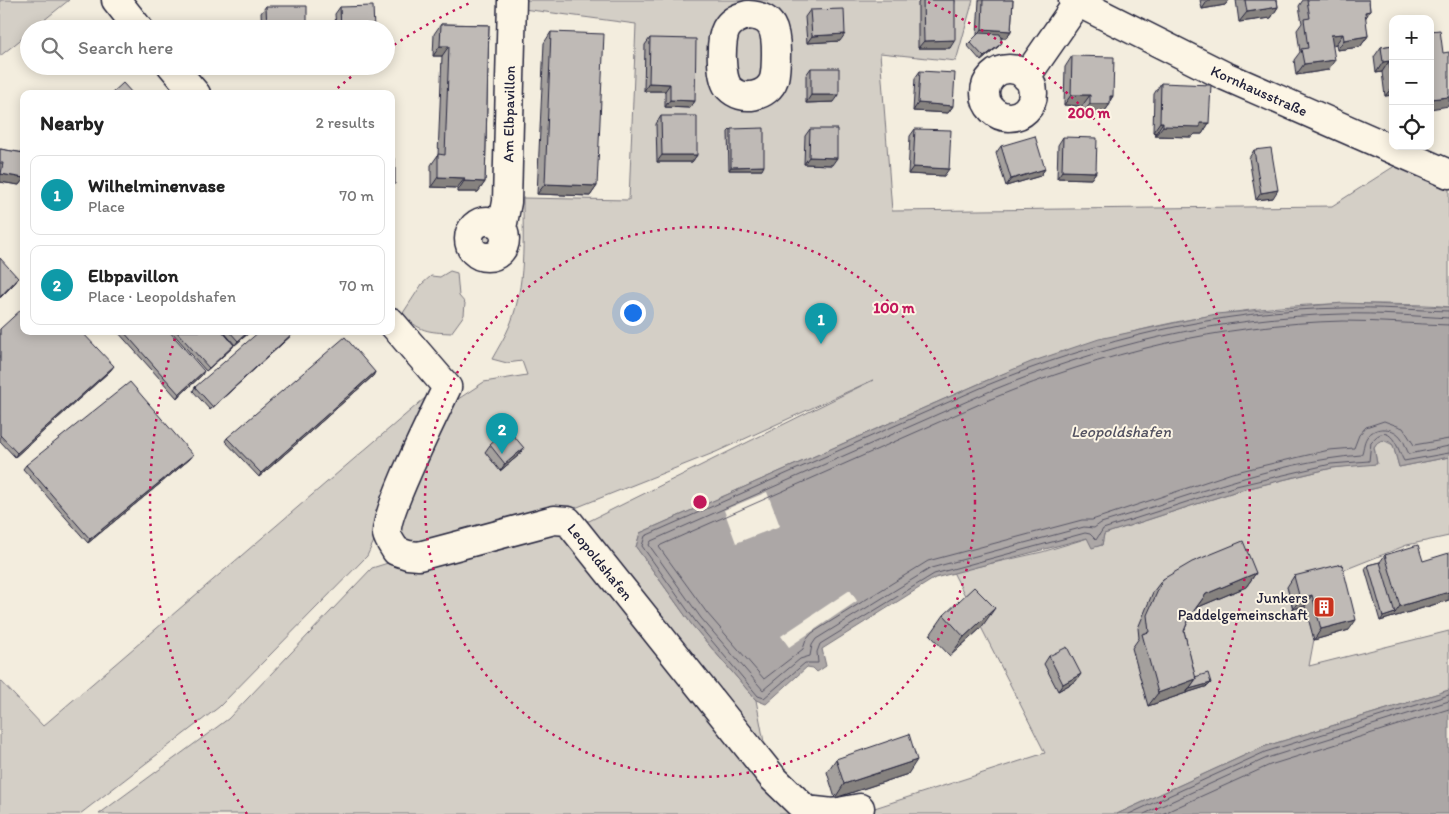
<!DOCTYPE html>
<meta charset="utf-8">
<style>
:root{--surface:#fff;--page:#f6f6f6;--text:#222;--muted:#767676;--line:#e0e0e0;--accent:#c8321e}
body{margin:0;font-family:Itim,sans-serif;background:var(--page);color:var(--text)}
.controls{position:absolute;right:15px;top:15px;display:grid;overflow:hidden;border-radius:10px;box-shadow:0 2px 12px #0003}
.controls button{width:45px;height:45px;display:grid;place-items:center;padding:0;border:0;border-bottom:1px solid var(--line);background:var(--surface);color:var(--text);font:25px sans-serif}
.you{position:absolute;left:632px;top:312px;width:18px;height:18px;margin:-12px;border:4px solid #fff;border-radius:50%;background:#1a73e8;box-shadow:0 0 0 8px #1a73e833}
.badge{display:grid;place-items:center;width:32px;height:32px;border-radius:50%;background:var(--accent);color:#fff;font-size:16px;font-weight:700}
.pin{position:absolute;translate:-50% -41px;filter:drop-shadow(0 1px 2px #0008)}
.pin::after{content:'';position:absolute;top:26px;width:18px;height:15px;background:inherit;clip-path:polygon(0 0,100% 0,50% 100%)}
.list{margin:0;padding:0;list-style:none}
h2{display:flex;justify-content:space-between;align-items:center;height:65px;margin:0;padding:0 20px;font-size:21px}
h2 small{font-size:16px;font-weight:400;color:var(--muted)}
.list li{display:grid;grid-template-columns:32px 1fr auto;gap:15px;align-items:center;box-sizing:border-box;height:80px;margin:0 10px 10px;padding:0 10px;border:1px solid var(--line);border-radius:10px}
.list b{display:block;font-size:19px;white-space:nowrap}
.list p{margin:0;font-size:16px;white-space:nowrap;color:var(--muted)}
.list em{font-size:16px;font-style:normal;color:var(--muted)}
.icon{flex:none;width:28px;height:28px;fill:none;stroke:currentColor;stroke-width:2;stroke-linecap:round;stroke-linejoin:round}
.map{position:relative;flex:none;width:1449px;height:814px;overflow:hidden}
.search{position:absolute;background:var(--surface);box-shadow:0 2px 12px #0003;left:20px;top:20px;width:375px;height:55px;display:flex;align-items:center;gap:12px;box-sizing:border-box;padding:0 18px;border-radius:28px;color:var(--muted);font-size:19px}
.panel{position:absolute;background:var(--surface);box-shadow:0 2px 12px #0003;left:20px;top:90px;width:375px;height:245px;border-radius:10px}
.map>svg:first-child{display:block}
</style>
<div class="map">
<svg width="1449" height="814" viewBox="0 0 1449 814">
<rect width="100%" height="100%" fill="#f3edde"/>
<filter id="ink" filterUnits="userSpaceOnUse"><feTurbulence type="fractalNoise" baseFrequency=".02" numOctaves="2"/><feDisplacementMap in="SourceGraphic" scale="10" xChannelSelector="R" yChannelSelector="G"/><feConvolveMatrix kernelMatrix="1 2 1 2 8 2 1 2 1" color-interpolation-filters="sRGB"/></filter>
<g filter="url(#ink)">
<path fill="#d4cfc6" stroke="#7b7880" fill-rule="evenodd" d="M0 0H69L33 29H29V33L0 56Z
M508 0H973L956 61 880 53 892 211 1332 206 1415 153 1449 163V307C1428 304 1406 305 1385 304 1243 300 1114 328 983 382L640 533 636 547 692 625 756 700 764 742 744 747 778 792 840 814H99L228 719 372 568 426 551 406 545 394 523 449 405 484 382 527 375 522 361 507 363 492 359C498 348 505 337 510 325 526 285 523 240 523 198L629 200 636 24 508 7ZM873 380 589 521 555 516 716 452Z
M489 230 500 241 490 249H478L473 243C475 234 480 231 489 230Z
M450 271 457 273 459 296 465 303 464 315 451 333C429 332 418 332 403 313L422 284 431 276 440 277Z
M425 398V414L383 522 367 556 219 707 80 814H0V680L43 726Z
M1383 440 1393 445 1399 467 1449 457V536L1407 545 1334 574 1287 587 1293 609 1305 606 1314 639 1309 666 1449 631V690L1263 747 1117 814H856L1045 753 953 572 1042 552 1088 538 1092 547 1102 545 1104 534 1237 491 1332 468 1377 463 1374 447 1378 441Z"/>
<path fill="#aca7a6" stroke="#75727b" d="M1343 303 1449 307V457L1399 467 1393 445C1387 438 1378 439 1374 447L1377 464 1332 468 1237 491 1104 534 1102 545 1092 548 1087 538 935 578 822 649 826 666 817 672 813 668 807 667 766 704 756 700 692 625 636 547 640 533 983 382 1031 362 1099 339 1216 314Z
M1449 690V814H1117L1263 747Z"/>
<path fill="#f3edde" d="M767 492 780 526 736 543 724 510Z
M850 590 857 601 789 647 781 636Z"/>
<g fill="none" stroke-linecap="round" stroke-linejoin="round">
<path stroke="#595766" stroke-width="1" d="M1449 311C1414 310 1378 307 1343 308 1219 310 1099 339 985 386L645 536 642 546 696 622 758 696 764 698 805 663H818L817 652 820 644 934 574 1085 533 1090 534 1096 540 1103 529 1236 486 1331 464 1369 461 1371 442C1391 418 1398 451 1404 461L1449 453
M1449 318C1414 316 1378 313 1343 314 1218 317 1102 345 988 392L651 541 649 545 701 618 763 690 800 659 810 656 812 645 816 639 931 568 1084 527 1094 528 1101 523C1186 498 1272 462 1361 455 1364 450 1363 443 1367 437 1376 425 1395 427 1402 439 1405 443 1406 449 1409 454L1449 446
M1449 325C1414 324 1378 321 1343 321 1221 324 1103 353 991 399L661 545 659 547 707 613 764 679 803 649 806 640 812 633 928 561 1082 520H1092L1232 473 1329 450 1354 448 1359 435 1366 427 1384 421 1403 428 1414 445 1449 439
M1129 814 1265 752 1449 695
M1144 814 1267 758 1449 701
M1162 814 1270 765 1449 709"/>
<g stroke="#22223b" stroke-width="31">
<path id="minor" d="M116 0 139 29
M1073 0 1225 76 1449 174
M748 15C773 16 776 31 776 52 776 60 776 71 774 79 768 97 742 102 729 88 720 79 720 40 726 29 731 20 739 17 748 15Z
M172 66 196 94
M985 93a24 24 0 1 1 48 0a24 24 0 1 1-48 0Z
M1026 77 1078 2
M469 239a18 18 0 1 1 36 0a18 18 0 1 1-36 0Z
M502 228 507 202 512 0
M391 322 447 387C436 411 384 513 387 534 388 539 393 546 396 551L408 555 419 556 554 520 568 521 773 778 806 810 833 813 860 808"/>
</g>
<use href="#minor" stroke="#fcf5e5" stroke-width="28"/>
</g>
<path fill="#a4a09d" stroke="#22223b" d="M921 0H955L950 48H918V3Z
M979 0H1013L1011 31 1006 38H1001L999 46 981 61 967 45 977 35Z
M1200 0H1229L1225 5 1202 9Z
M1236 0H1277L1278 7 1271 18 1239 22Z
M1303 0H1369L1370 11 1365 18 1368 36 1360 47 1337 50 1336 44 1333 45 1328 70 1296 75 1294 60 1300 52 1297 30 1302 23 1299 6Z
M266 6 307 29H262L261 13Z
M340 7 374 29H336L335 14Z
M810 10 840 41 807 43 805 17Z
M441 24 489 25 485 182 478 192H457V188L431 187V165L438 155 442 56H433L434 34Z
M551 32 597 186 590 196 537 194 544 43Z
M650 38 695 101 690 108 665 107V91H644L645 45Z
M1393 45V95L1385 96 1382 72 1376 73 1374 57 1381 47Z
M1072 56 1113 96 1110 101V104L1102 115 1082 114V106L1064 105 1065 67Z
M811 68 834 102 806 103V75Z
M920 71 953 106 948 113 913 111 915 78Z
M1161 83 1209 123 1202 134H1195L1192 137 1155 136 1156 133 1153 132 1154 94Z
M661 116 697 155 692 162H657L656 124Z
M731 129 762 170H729L728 132Z
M810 129 832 165 804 164 805 136Z
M915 129 944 176 908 174 910 136Z
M1063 137 1096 172 1091 179 1057 178 1058 145Z
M1001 146 1045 169 1040 176 1006 186 996 153Z
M0 149 24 153V178L19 185 0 182Z
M1254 150 1273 198 1256 200 1249 158Z
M0 329 111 370 15 457 0 441Z
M117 331H169L202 375 177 398Z
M171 331H223L234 345 232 348 206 371Z
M223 331H251L235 345Z
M296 331 210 410 193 391 195 387Z
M375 372 373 376 259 477 225 441 227 438Z
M490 445 519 455 500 471 485 452Z
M193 455 190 459 88 543 23 469 26 465Z
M1385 555 1423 561 1449 600 1380 621 1365 569 1368 565 1380 562Z
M1256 573 1246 587 1196 608 1190 617 1184 631 1195 677 1211 683 1208 686 1186 693 1148 706 1132 648 1139 638 1138 628 1153 592 1163 579Z
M1294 576 1349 630 1314 640 1305 606 1293 609 1287 587Z
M944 615 981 628 950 656 930 635Z
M1049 656 1076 681 1058 691 1044 664Z
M836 759 908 774 835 798 827 772Z"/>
<path fill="#86827f" stroke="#22223b" d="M1208 0H1229L1225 5 1202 9Z
M1278 7 1271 18 1239 22 1247 12Z
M1370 11 1363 22 1365 12Z
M982 29 1011 31 1006 38 977 37Z
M845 34 840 41 807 43 812 36Z
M1343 34 1336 44 1324 46 1331 35Z
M1368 36 1360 47 1337 50 1344 40Z
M955 40 950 48H918L924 41Z
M1002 43 999 46 981 61 984 57Z
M440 46H449L442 56H433Z
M1335 60 1328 70 1296 75 1304 64Z
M1389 61 1382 72 1376 73 1383 62Z
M649 83 670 84 665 91H644Z
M1393 86V95L1385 96Z
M811 95H839L834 102 806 103Z
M1071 95H1090L1082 106 1064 105Z
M1110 96H1113L1107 104H1110L1102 115 1082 114 1090 104Z
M1449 97V106L1430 109V99Z
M670 100 695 101 690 108 665 107Z
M918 103 953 106 948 113 913 111Z
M1160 122H1163L1156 133 1153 132Z
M1200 123H1209L1202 134H1195L1192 137 1155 136 1163 126Z
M662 155H697L692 162H657Z
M809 157 837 158 832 165 804 164Z
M764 166 762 170H729L731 167Z
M913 167 949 169 944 176 908 174Z
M1045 169 1040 176 1006 186 1011 179Z
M1062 171 1096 172 1091 179 1057 178Z
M1 174 24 178 19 185 0 182V176Z
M438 177 465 178 457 188 431 187Z
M464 181 485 182 478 192H457Z
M545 184 597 186 590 196 537 194Z
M1278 190 1273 198 1256 200 1261 193Z
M18 278 16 282 0 298V297Z
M249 331H251L235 345 238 341Z
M295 331H296L210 410 213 407Z
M234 345 232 348 206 371 209 368Z
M114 366 111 370 15 457 17 453Z
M204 371 202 375 177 398 179 394Z
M375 372 373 376 259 477 261 473Z
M524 448 519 455 500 471 505 464Z
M193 455 190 459 88 543 90 539Z
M1256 573 1246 587 1196 608 1206 594Z
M1449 592V600L1380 621 1383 617 1395 613 1400 606Z
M1312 595 1305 606 1293 609 1300 599Z
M995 608 981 628 950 656 964 637Z
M1356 620 1349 630 1314 640 1321 629Z
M1081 674 1076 681 1058 691 1063 684Z
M1196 679 1186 693 1148 706 1158 693Z
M1211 683 1208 686 1186 693 1189 689Z
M917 760 908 774 835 798 844 784Z"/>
<path fill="#bfbab6" stroke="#22223b" d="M923 0H955V40L924 41Z
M983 0H1013L1011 31 982 29Z
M1245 0H1277L1278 7 1247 12Z
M1307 0H1369L1370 11 1365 12 1368 36 1344 40 1343 34 1331 35 1335 60 1304 64 1301 49 1308 48 1304 19 1310 18Z
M266 6H307V29H267Z
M373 6 374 29H341L340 7Z
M844 9 845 34 812 36 810 10Z
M441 24 489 25 485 182 464 181 465 178 438 177V154L445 155 449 46H440Z
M1440 30 1443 53 1449 52V97L1430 99V31Z
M551 32 604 34 597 186 545 184Z
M979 33 1000 34 1002 43 984 57 970 42Z
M650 38 696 39 695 101 670 100V84L649 83Z
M1393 45V86H1392L1389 61 1383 62 1381 47Z
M1072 56 1114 57 1113 96H1110V104H1090V95H1071Z
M811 68H839V95H811Z
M920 71 955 73 953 106 918 103Z
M123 83 133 94H111Z
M1161 83 1211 85 1209 123H1200V127L1163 126V122H1160Z
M661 116H697V155H662Z
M764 128V166L731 167V129Z
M810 129H837V158L809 157Z
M915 129 951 130 949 169 913 167Z
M1035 136 1045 169 1011 179 1001 146Z
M1063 137 1097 138 1096 172 1062 171Z
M1271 148 1278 190 1261 193 1254 150Z
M0 149 24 153V178L1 174 3 163H0Z
M391 159H395V184H391Z
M0 258 18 278 0 297Z
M24 307V331H81L114 366 17 453 0 435V329Z
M123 331H169L204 371 179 394Z
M176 331H222L234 345 209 368Z
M229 331H249L238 341Z
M260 331H295L213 407 195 387Z
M345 337 375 372 261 473 227 438Z
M130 382 193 455 90 539 26 465Z
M508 429 524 448 505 464 490 445Z
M1243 541 1256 573 1206 594 1190 616 1184 631 1196 679 1158 693 1142 634 1149 632 1147 615 1163 579 1192 562Z
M1418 545 1423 561 1449 553V592L1400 606 1385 555Z
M1380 562 1395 613 1383 617 1368 565Z
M1342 564 1356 620 1321 629 1312 595 1300 599 1294 576Z
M974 587 995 608 964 637 944 615Z
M1067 647 1081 674 1063 684 1049 656Z
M1208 673 1211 683 1189 689 1196 679 1195 677Z
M909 734 917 760 844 784 836 759Z"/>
</g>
<g fill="none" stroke="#c2185b" stroke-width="2.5" stroke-dasharray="2.5 5">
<circle cx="700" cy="502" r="275"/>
<path d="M247 814A550 550 0 0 1 177 332M332 93A550 550 0 0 1 361 69M388 49A550 550 0 0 1 472 2M928 2A550 550 0 0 1 1153 814"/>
</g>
<defs>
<g id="building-square" transform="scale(1.125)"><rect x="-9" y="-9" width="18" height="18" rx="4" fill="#c8321e" stroke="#fcf5e5"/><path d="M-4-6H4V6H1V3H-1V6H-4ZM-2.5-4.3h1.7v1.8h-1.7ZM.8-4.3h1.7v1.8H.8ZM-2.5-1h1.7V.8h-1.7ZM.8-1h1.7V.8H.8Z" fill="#fff"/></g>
</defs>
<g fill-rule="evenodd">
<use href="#building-square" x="1324" y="607"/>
</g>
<g text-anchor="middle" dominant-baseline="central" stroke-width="4" stroke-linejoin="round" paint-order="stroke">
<g font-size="15" fill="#22223b" stroke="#fcf5e5">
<text transform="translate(1259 91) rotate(24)">Kornhausstraße</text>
<text transform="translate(509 114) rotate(-89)">Am Elbpavillon</text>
<text transform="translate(600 562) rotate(51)">Leopoldshafen</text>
</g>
<g font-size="15" fill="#22223b" stroke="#fcf5e5" text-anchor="end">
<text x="1308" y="598">Junkers<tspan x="1308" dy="17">Paddelgemeinschaft</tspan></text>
</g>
<g font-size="16" font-style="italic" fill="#525160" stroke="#fcf5e5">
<text x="1121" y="431">Leopoldshafen</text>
</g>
</g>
<circle cx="700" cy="502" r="8" fill="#c2185b" stroke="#fcf5e5" stroke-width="2.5"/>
<g font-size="15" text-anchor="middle" font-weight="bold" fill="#c2185b" stroke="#fcf5e5" stroke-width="4" stroke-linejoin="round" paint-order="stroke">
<text x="1089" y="118">200 m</text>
<text x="894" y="313">100 m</text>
</g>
</svg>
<div class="controls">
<button>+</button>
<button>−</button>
<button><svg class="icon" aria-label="locate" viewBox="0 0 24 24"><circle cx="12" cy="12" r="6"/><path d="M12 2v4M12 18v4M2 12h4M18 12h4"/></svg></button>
</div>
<div class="you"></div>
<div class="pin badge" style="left:821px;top:344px;background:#0f9aa8">1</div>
<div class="pin badge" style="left:502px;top:454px;background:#0f9aa8">2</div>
<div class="search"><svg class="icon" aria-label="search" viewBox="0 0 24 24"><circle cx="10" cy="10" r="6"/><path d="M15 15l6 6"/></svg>Search here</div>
<section class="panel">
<h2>Nearby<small>2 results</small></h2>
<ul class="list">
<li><span class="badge" style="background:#0f9aa8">1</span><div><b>Wilhelminenvase</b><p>Place</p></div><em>70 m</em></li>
<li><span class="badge" style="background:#0f9aa8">2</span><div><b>Elbpavillon</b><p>Place · Leopoldshafen</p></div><em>70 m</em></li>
</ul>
</section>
</div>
